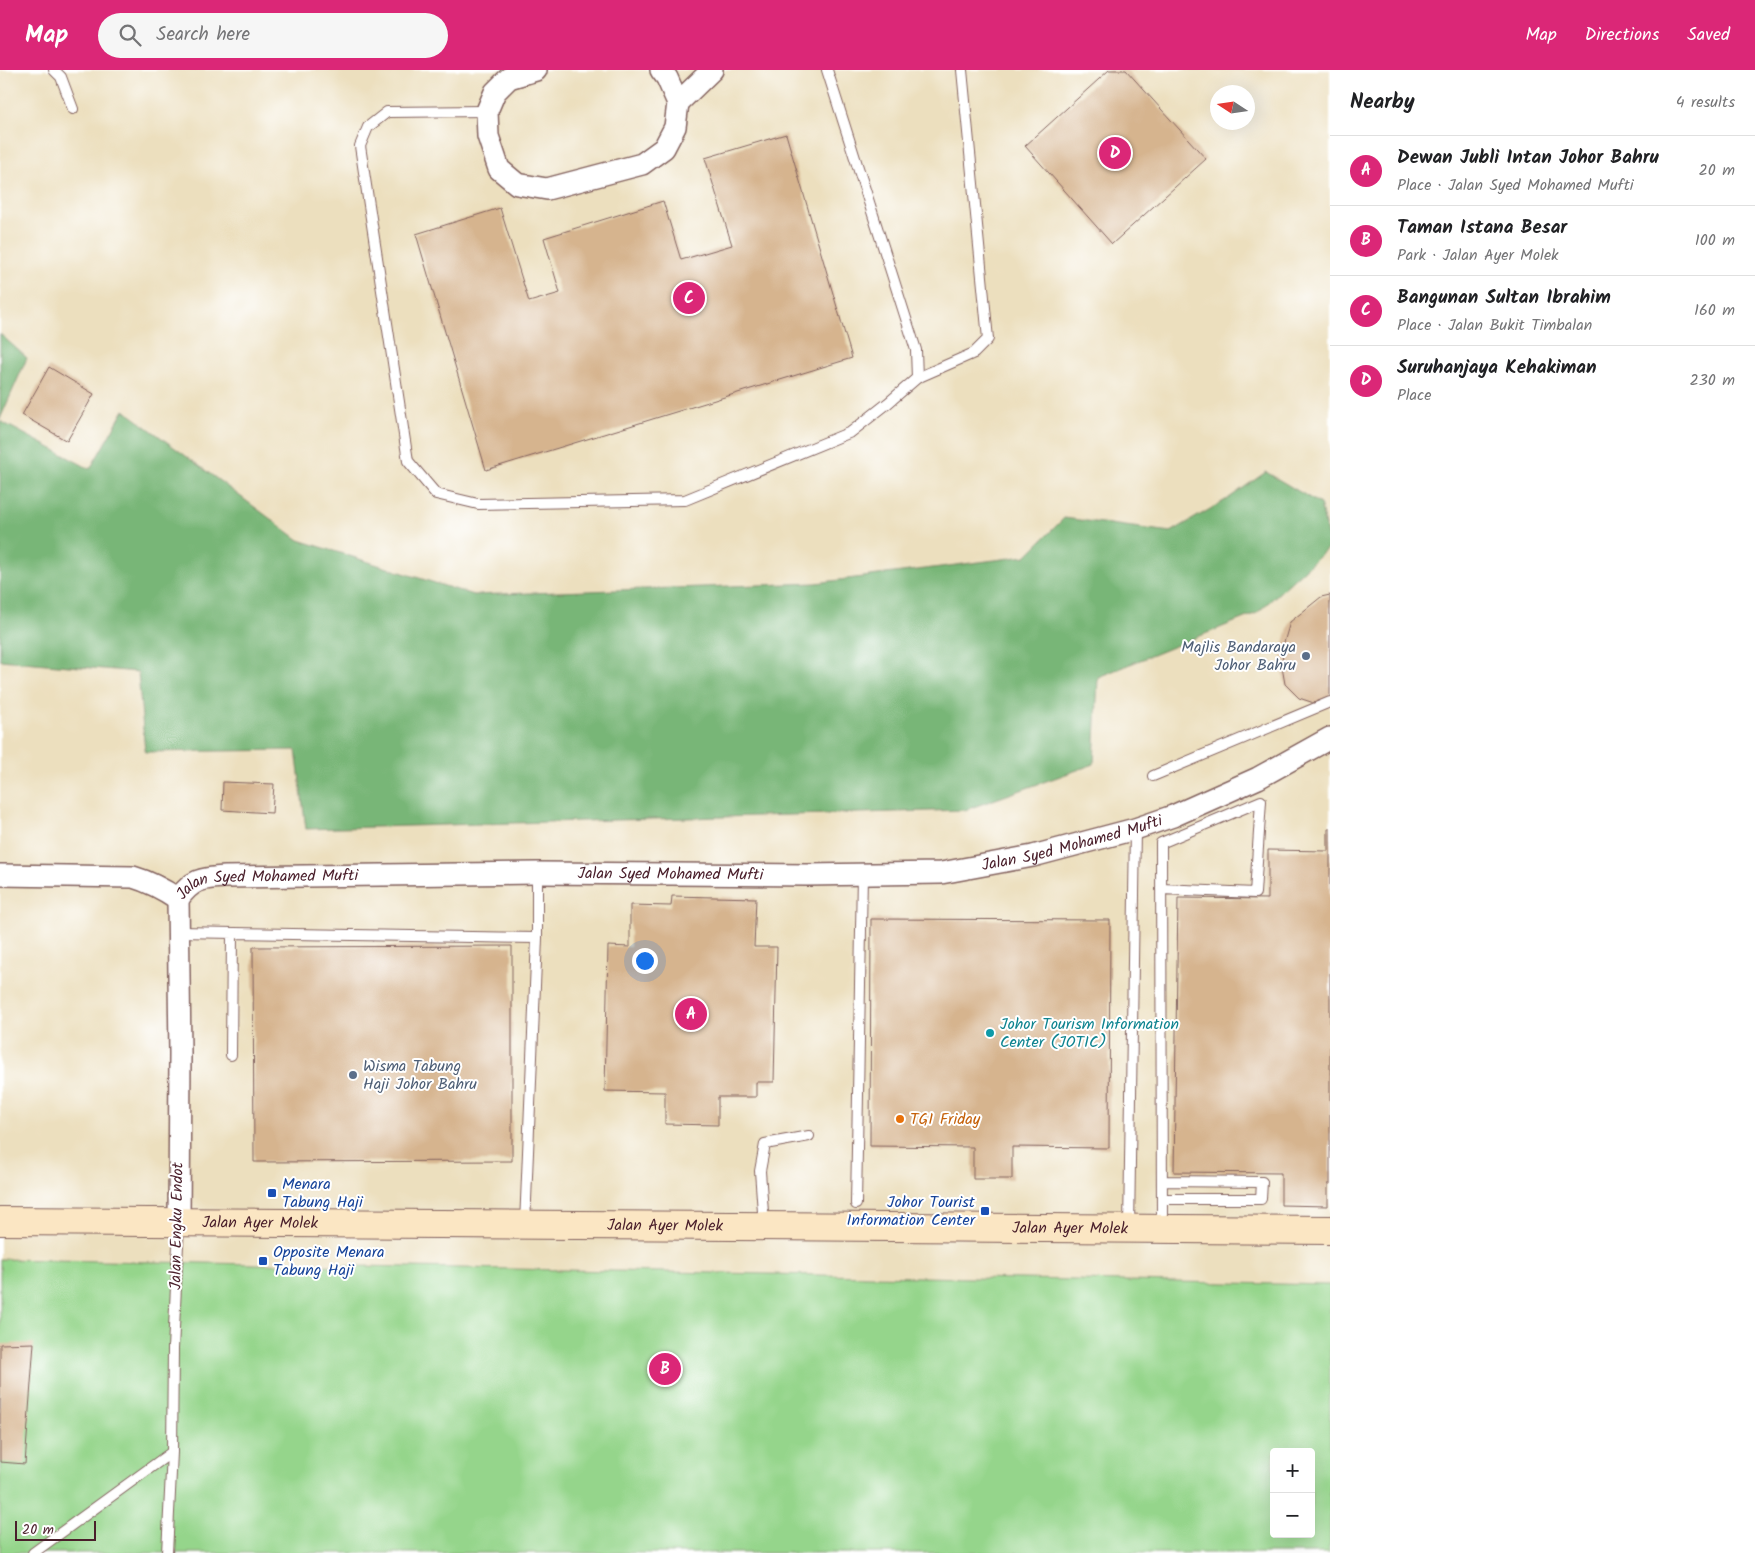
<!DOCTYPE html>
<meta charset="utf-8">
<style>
:root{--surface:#fff;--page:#f6f6f6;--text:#202124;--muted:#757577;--line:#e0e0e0;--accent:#db2777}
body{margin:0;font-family:Kalam,sans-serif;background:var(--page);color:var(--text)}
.controls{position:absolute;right:15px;bottom:15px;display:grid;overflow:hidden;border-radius:5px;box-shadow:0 5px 20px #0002}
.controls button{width:45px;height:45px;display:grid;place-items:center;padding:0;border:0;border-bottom:1px solid var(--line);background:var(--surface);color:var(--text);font:25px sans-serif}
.compass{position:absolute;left:1210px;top:15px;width:45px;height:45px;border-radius:50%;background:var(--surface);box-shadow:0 5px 20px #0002;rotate:282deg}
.scale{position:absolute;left:15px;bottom:12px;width:81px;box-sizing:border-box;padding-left:5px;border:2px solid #4a1f2b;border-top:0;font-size:14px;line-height:18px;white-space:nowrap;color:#4a1f2b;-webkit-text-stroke:4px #fff;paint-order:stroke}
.you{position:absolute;left:644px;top:890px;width:18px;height:18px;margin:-12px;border:4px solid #fff;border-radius:50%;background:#1a73e8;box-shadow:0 0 0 8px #1a73e833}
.badge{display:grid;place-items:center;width:32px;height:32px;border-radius:50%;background:var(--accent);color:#fff;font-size:16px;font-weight:700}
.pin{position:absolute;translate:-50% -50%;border:2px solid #fff;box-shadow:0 1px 5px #0006}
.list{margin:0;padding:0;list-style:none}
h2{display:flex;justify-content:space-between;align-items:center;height:65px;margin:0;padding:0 20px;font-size:21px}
h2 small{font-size:16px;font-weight:400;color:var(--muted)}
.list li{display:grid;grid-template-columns:32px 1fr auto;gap:15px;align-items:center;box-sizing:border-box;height:70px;padding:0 20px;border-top:1px solid var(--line)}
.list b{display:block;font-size:19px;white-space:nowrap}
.list p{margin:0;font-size:16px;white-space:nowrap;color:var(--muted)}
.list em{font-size:16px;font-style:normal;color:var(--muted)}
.icon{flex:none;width:28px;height:28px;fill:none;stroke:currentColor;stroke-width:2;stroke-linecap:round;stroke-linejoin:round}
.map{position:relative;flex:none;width:1330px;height:1483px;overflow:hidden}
header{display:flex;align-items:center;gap:30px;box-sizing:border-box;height:70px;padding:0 25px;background:var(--accent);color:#fff}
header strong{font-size:24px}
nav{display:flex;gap:28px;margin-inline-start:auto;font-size:18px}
.search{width:350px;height:45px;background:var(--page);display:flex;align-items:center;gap:12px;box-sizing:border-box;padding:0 18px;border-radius:28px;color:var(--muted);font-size:19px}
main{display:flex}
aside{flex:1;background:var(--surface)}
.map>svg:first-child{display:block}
</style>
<header>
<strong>Map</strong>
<div class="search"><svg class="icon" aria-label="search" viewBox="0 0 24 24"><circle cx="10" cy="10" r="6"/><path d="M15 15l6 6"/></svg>Search here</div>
<nav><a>Map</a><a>Directions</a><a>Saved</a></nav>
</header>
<main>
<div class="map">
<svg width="1330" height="1483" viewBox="0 0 1330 1483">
<rect width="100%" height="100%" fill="#fff"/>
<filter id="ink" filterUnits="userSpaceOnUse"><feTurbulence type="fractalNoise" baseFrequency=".02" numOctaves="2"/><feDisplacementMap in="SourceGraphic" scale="10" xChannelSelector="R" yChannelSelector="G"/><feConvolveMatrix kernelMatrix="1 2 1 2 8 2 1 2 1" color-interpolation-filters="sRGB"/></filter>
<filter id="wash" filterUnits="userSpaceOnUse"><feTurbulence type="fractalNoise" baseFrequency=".0096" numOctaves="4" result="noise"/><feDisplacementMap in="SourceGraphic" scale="20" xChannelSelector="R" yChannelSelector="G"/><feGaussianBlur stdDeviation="1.12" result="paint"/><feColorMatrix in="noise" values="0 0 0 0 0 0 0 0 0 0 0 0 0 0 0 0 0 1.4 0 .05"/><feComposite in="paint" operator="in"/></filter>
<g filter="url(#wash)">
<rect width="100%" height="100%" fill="#ecdfbe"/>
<path fill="#95d58b" stroke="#707a5b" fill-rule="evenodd" d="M0 1189 1330 1215V1483H0ZM1274 1382H1311V1464H1274Z"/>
<path fill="#78b677" stroke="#616a51" d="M0 264 27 288 0 349Z
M124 340 299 470 473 525 816 513 1026 486 1064 448 1171 462 1229 428 1266 402 1320 434 1330 476 1257 543 1098 607 1094 694 965 740 306 759 296 680 145 682 138 602 0 590V351L90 399Z"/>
<g id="blocks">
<path fill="#d6b48e" d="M1109 0H1126L1206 89 1112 174 1025 76Z
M786 64 852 288 486 400 416 164 500 138 529 232 560 223 544 168 663 131 681 190 732 175 705 88Z
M49 297 94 324 67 371 22 345Z
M1330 525V628L1317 634 1299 628 1285 614 1282 597 1283 576 1290 552 1321 527Z
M223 712 274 714 272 743 222 740Z
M1328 759H1330V1114H1328V1136L1281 1135V1103L1174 1102 1178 828 1268 829V780L1328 781Z
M672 826 756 828 754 877H777L774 1012H756V1027H718V1055L665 1054V1022L605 1021 608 876 630 877V835L671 836Z
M871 849 1110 850 1109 1078 1012 1077V1109H973V1077L870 1076Z
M512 876V1091L254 1092 253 877Z
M34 1273 25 1394 0 1392V1274Z"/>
</g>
</g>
<g filter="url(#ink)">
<use href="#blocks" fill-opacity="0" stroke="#83625e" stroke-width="1"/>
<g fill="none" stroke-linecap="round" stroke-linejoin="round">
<g stroke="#83625e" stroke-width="12">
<path id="lane" d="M54 0 61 7 73 39
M487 41 387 42 368 57 360 76 408 391 436 424 478 434 685 430 851 362 888 333 917 308 916 280 827 0
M917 308 974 283 988 269 962 0
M1153 706 1330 632
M1161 819 1255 823 1261 731 1161 773 1162 1158
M179 862 537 868
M231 985 232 863
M1162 1129H1261L1262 1112 1162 1111
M856 1134 862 805
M525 1154 537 868V803
M764 1156 760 1101 765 1074 809 1066
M1129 1158 1135 759
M33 1483 172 1382
M167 1483 172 1382 173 1279 179 1154"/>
</g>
<g stroke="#83625e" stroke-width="24">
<g id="street">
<path d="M536 0 509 8 495 22 487 41 488 66 499 99 517 114 547 119 642 94 664 78 675 57 678 33 667 8 661 0"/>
<path d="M678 33 712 0"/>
<path d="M0 805 133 807C150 812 163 819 178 829"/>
<path id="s1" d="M178 829C192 810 201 808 225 807L537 803 807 805 941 803 1033 786 1135 759 1173 746 1258 708 1330 668"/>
<path d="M178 829 180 983 179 1153"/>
</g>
</g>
<g stroke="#83625e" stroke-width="30">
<g id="secondary">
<path id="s2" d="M0 1151 1330 1160"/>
</g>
</g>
<use href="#lane" stroke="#fff" stroke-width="10"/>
<use href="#street" stroke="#fff" stroke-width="21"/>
<use href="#secondary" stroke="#fbe6c3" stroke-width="28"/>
</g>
</g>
<g fill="#5c6f8a" stroke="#fff" stroke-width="2">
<circle cx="1306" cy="586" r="5"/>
<circle cx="353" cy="1005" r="5"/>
</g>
<circle fill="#0f9aa8" stroke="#fff" stroke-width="2" cx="990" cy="963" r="5"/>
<circle fill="#e8710a" stroke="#fff" stroke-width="2" cx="900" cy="1049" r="5"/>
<g fill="#1a4fb4" stroke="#fff" stroke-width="2">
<rect x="267" y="1118" width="10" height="10" rx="2.5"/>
<rect x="980" y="1136" width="10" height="10" rx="2.5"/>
<rect x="258" y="1186" width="10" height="10" rx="2.5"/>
</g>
<g text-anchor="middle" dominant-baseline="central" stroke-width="4" stroke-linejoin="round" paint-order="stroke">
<g font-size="16" fill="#4e5e75" stroke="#fff" text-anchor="end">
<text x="1296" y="577">Majlis Bandaraya<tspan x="1296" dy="18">Johor Bahru</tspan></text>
<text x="363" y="996" text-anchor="start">Wisma Tabung<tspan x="363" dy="18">Haji Johor Bahru</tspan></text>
</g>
<g font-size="16" fill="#4a1f2b" stroke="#fff">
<text stroke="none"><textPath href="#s1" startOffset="905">Jalan Syed Mohamed Mufti</textPath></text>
<text stroke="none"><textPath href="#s1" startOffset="500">Jalan Syed Mohamed Mufti</textPath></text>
<text stroke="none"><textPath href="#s1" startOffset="95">Jalan Syed Mohamed Mufti</textPath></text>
<text stroke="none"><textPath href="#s2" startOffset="260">Jalan Ayer Molek</textPath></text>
<text transform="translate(177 1156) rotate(-89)">Jalan Engku Endot</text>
<text stroke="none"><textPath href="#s2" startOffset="665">Jalan Ayer Molek</textPath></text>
<text stroke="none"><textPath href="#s2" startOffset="1070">Jalan Ayer Molek</textPath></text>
</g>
<g font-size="16" fill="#0d838f" stroke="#fff" text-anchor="start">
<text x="1000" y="954">Johor Tourism Information<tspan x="1000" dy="18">Center (JOTIC)</tspan></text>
</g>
<g font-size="16" fill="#c56008" stroke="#fff" text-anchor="start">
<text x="910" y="1049">TGI Friday</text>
</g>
<g font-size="16" fill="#164399" stroke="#fff" text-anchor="start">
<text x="282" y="1114">Menara<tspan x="282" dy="18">Tabung Haji</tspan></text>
<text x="975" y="1132" text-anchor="end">Johor Tourist<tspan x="975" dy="18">Information Center</tspan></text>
<text x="273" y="1182">Opposite Menara<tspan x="273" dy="18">Tabung Haji</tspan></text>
</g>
</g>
</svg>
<div class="controls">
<button>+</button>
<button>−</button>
</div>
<svg class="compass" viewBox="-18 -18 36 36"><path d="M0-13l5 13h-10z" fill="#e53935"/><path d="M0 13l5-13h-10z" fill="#757577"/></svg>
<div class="scale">20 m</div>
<div class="you"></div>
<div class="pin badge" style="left:691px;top:944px">A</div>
<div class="pin badge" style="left:665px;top:1299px">B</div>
<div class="pin badge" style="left:689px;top:228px">C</div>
<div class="pin badge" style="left:1115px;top:83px">D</div>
</div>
<aside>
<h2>Nearby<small>4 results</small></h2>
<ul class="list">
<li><span class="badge">A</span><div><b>Dewan Jubli Intan Johor Bahru</b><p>Place · Jalan Syed Mohamed Mufti</p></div><em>20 m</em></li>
<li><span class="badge">B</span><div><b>Taman Istana Besar</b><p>Park · Jalan Ayer Molek</p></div><em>100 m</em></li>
<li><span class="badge">C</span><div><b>Bangunan Sultan Ibrahim</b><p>Place · Jalan Bukit Timbalan</p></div><em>160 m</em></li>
<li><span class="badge">D</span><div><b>Suruhanjaya Kehakiman</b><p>Place</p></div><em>230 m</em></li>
</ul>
</aside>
</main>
